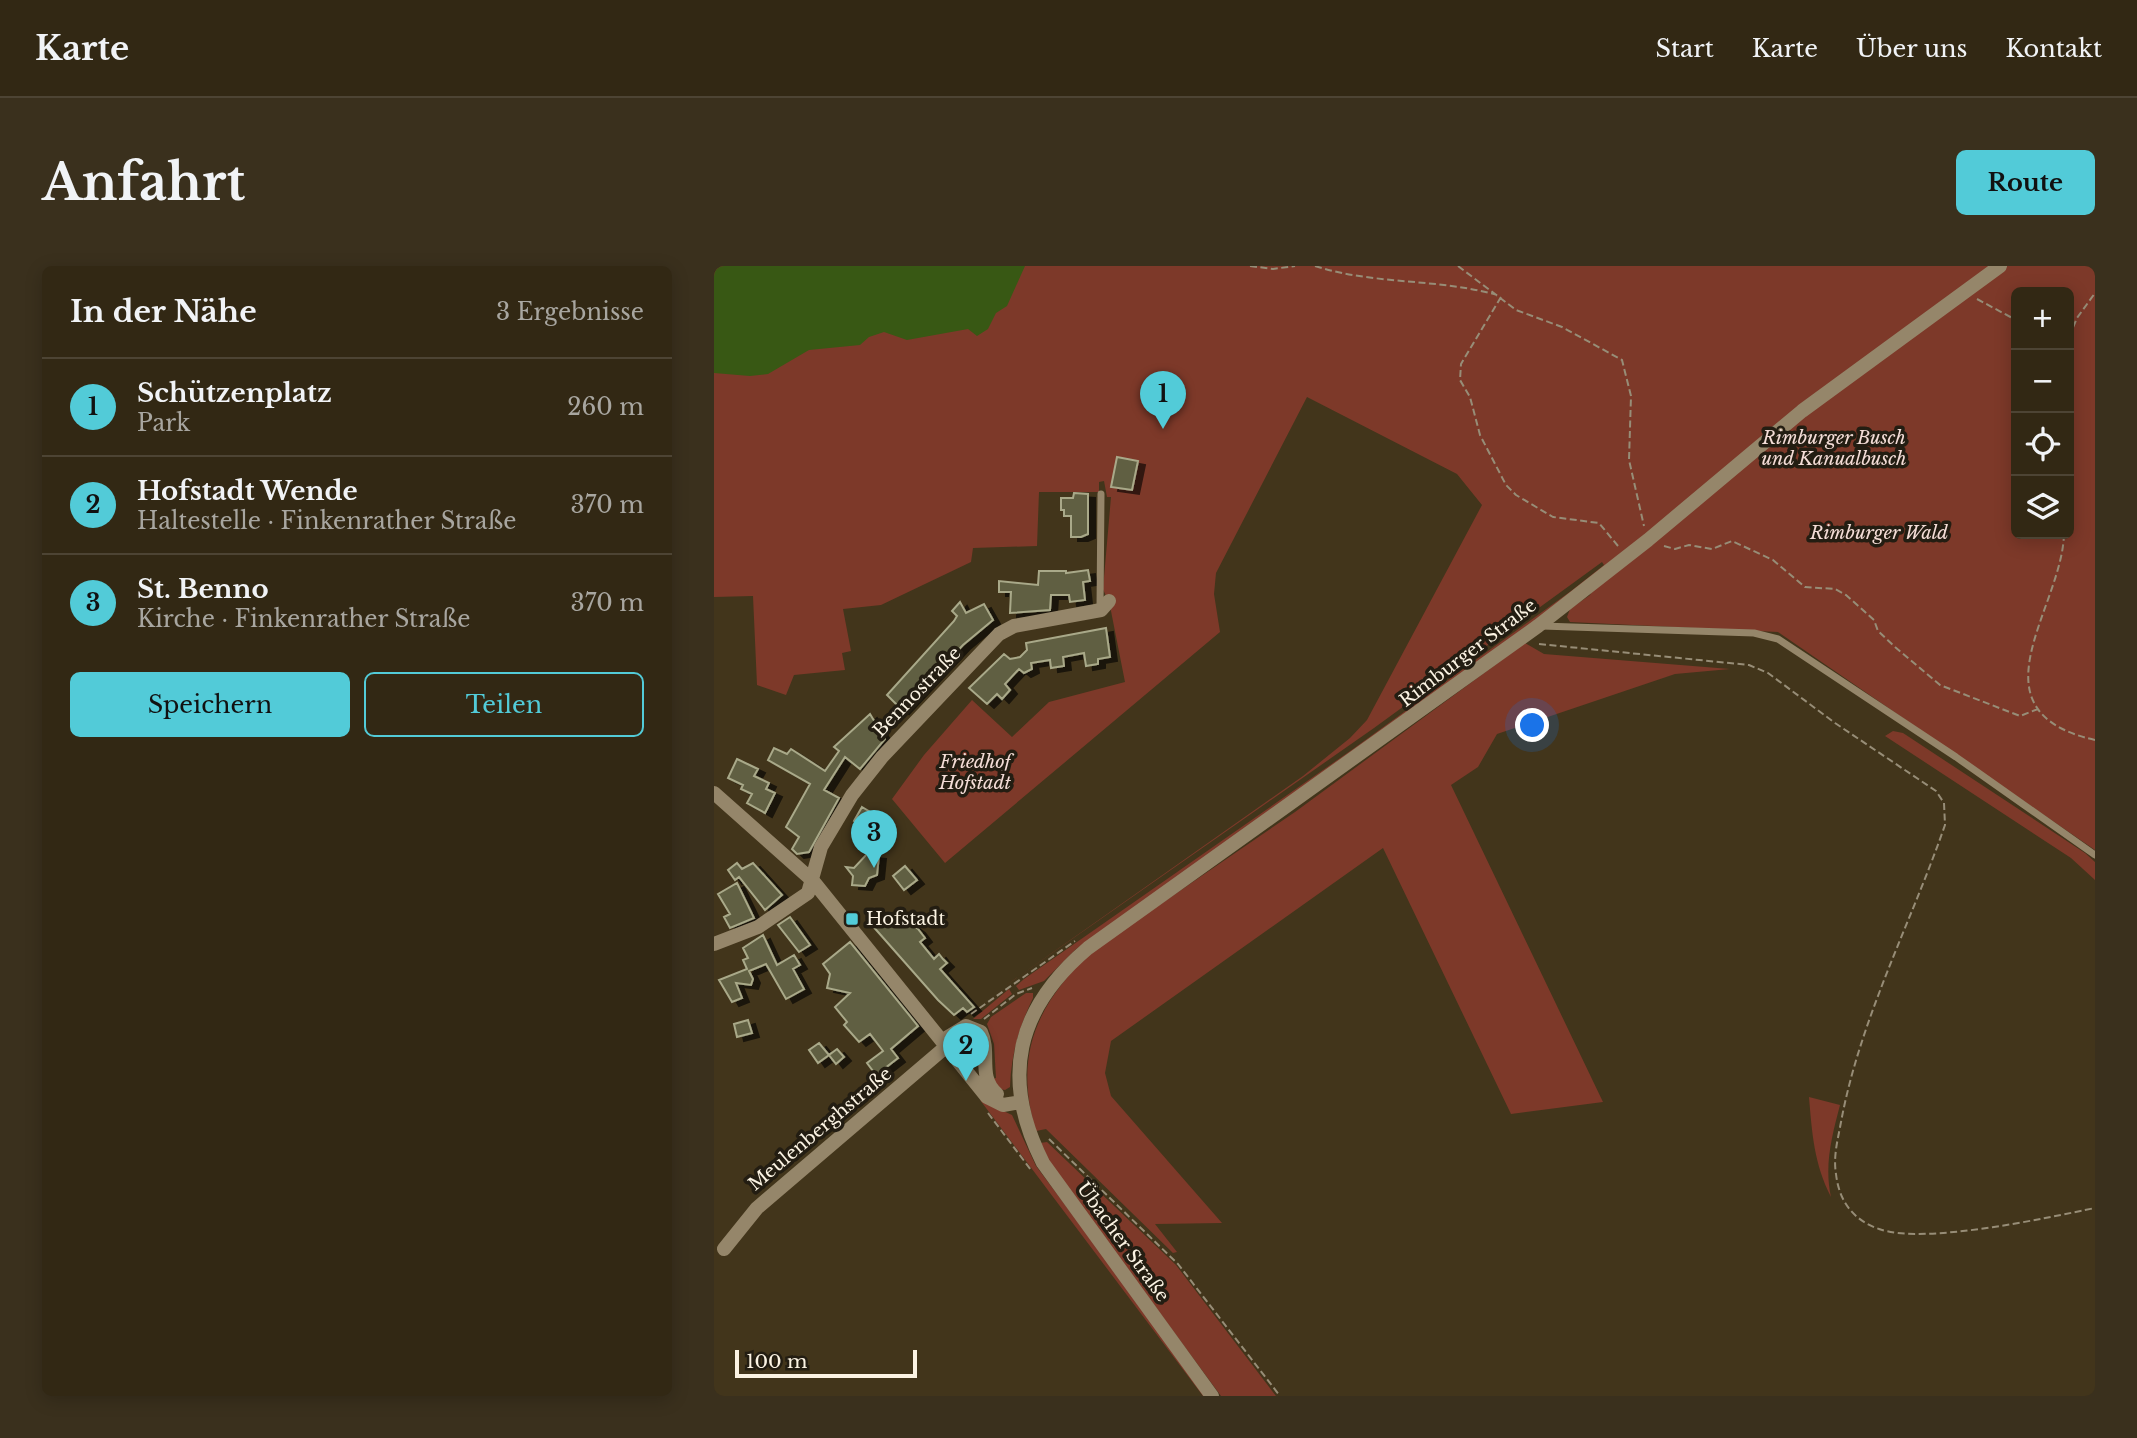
<!DOCTYPE html>
<html lang="de">
<meta charset="utf-8">
<style>
:root{--surface:#322814;--page:#3a301d;--text:#f1f3f6;--muted:#a8a6a0;--line:#4d4434;--accent:#52cbd8}
body{margin:0;font-family:"Libre Baskerville",serif;background:var(--page);color:var(--text)}
.controls{position:absolute;right:21px;top:21px;display:grid;overflow:hidden;border-radius:10px;box-shadow:0 4px 18px #0003}
.controls button{width:63px;height:63px;display:grid;place-items:center;padding:0;border:0;border-bottom:2px solid var(--line);background:var(--surface);color:var(--text);font:35px sans-serif}
.scale{position:absolute;left:21px;bottom:18px;width:182px;box-sizing:border-box;padding-left:7px;border:4px solid #fbf3e3;border-top:0;font-size:19px;line-height:24px;white-space:nowrap;color:#fbf3e3;-webkit-text-stroke:5px #231d12;paint-order:stroke}
.you{position:absolute;left:819px;top:460px;width:24px;height:24px;margin:-18px;border:5px solid #fff;border-radius:50%;background:#1a73e8;box-shadow:0 0 0 10px #1a73e833}
.badge{display:grid;place-items:center;width:46px;height:46px;border-radius:50%;background:var(--accent);color:#111;font-size:23px;font-weight:700}
.pin{position:absolute;translate:-50% -58px;filter:drop-shadow(0 2px 4px #0008)}
.pin::after{content:'';position:absolute;top:37px;width:24px;height:21px;background:inherit;clip-path:polygon(0 0,100% 0,50% 100%)}
.list{margin:0;padding:0;list-style:none}
h2{display:flex;justify-content:space-between;align-items:center;height:91px;margin:0;padding:0 28px;font-size:30px}
h2 small{font-size:23px;font-weight:400;color:var(--muted)}
.list li{display:grid;grid-template-columns:46px 1fr auto;gap:21px;align-items:center;box-sizing:border-box;height:98px;padding:0 28px;border-top:2px solid var(--line)}
.list b{display:block;font-size:26px;white-space:nowrap}
.list p{margin:0;font-size:23px;white-space:nowrap;color:var(--muted)}
.list em{font-size:23px;font-style:normal;color:var(--muted)}
.actions{display:flex;gap:14px;padding:21px 28px}
.actions a{flex:1;padding:16px 0;border:2px solid var(--accent);border-radius:10px;text-align:center;font-size:24px;color:var(--accent)}
.actions .main{background:var(--accent);color:#111}
.icon{flex:none;width:38px;height:38px;fill:none;stroke:currentColor;stroke-width:2;stroke-linecap:round;stroke-linejoin:round}
.map{position:relative;flex:none;width:1381px;height:1130px;overflow:hidden;border-radius:10px}
header{display:flex;align-items:center;gap:42px;box-sizing:border-box;height:98px;padding:0 35px;background:var(--surface);border-bottom:2px solid var(--line)}
header strong{font-size:33px}
nav{display:flex;gap:38px;margin-inline-start:auto;font-size:24px}
.intro{display:flex;align-items:center;justify-content:space-between;box-sizing:border-box;height:168px;padding:0 42px}
h1{margin:0;font-size:49px}
.button{padding:18px 32px;border-radius:10px;background:var(--accent);color:#111;font-size:24px;font-weight:700}
main{display:flex;gap:42px;padding:0 42px}
aside{flex:1;background:var(--surface);border-radius:10px;box-shadow:0 4px 18px #0003}
.map>svg:first-child{display:block}
</style>
<header>
<strong>Karte</strong>
<nav><a>Start</a><a>Karte</a><a>Über uns</a><a>Kontakt</a></nav>
</header>
<div class="intro"><h1>Anfahrt</h1><a class="button">Route</a></div>
<main>
<aside>
<h2>In der Nähe<small>3 Ergebnisse</small></h2>
<ul class="list">
<li><span class="badge">1</span><div><b>Schützenplatz</b><p>Park</p></div><em>260 m</em></li>
<li><span class="badge">2</span><div><b>Hofstadt Wende</b><p>Haltestelle · Finkenrather Straße</p></div><em>370 m</em></li>
<li><span class="badge">3</span><div><b>St. Benno</b><p>Kirche · Finkenrather Straße</p></div><em>370 m</em></li>
</ul>
<div class="actions"><a class="main">Speichern</a><a>Teilen</a></div>
</aside>
<div class="map">
<svg width="1381" height="1130" viewBox="0 0 1381 1130">
<defs>
<filter id="shadow"><feDropShadow dx="7" dy="4" stdDeviation="0" flood-color="#0009"/></filter>
</defs>
<rect width="100%" height="100%" fill="#42351b"/>
<path fill="#7d3929" fill-rule="evenodd" d="M0 0H1381V584L1064 366 856 356 853 351 856 343 876 329 887 307 362 683 330 715 305 724 302 720 310 713 639 483 857 325 890 299 888 296 660 462 291 720 589 510 636 472 653 454 768 239 743 208 593 131 502 307 500 328 506 366 231 597 178 533 210 489 258 434 298 471 335 436 411 416 396 340 389 323 397 231H393L390 215 385 216V226H325L323 280 259 282 257 296 167 339 129 343 137 385 128 387 131 404 80 409 72 429 43 419 39 330 0 331ZM1302 26H1355V268H1302Z
M811 377 830 388 1016 403 961 408 783 468 764 501 737 519 889 836 797 848 669 582 397 775 391 807 397 830 508 957 441 958 463 986 459 987 332 863 322 865C299 789 323 738 378 685L581 546Z
M1179 465 1189 467 1371 587 1381 596V614L1357 592 1171 470Z
M295 723 298 728 267 753H259Z
M312 727H319V732C305 761 297 789 296 821L291 824 285 823 278 813 282 812 280 778 273 758 277 751Z
M1095 831 1126 839C1118 870 1110 899 1117 931 1100 898 1098 867 1095 831Z
M266 834 298 849 322 900 494 1130H489Z
M333 876 462 999 562 1130H507L339 902 326 877Z"/>
<path fill="#385814" d="M0 0H311L293 40 282 47 274 63 263 70 254 63 193 74 170 66 155 71 146 79 95 84 54 108 36 110 0 107Z"/>
<path fill="#605f42" stroke="#a9a989" stroke-width="2" filter="url(#shadow)" d="M403 191 424 195 418 224 397 221Z
M360 227 374 228V268L367 271H357V250H350V244H347V232H359Z
M374 304 376 315 369 316 371 334 356 336 355 329H337L336 344 296 347 297 326H285V315L324 319 325 305H352V307Z
M246 336 252 347 270 338 279 354 249 379 188 444 173 429 240 355 243 350 238 345Z
M392 362 396 391 384 393V398L372 400 370 387 349 391 350 400 337 402 336 394 317 397 318 403 310 407 305 403 291 418 296 424 288 433 283 428 273 438 255 422 290 388 296 393 306 391 313 384 312 377Z
M156 448 171 473 146 503 131 491 110 524 125 532 95 586 83 588 78 583 85 571 72 561 96 518 54 494 60 482 73 488 77 483 111 505 125 485 120 481Z
M23 493 44 503 40 510 55 517 52 523 61 527 51 547 33 537 38 528 27 523 29 519 14 512Z
M148 541 158 547 149 561 140 555Z
M153 588 165 589 163 609 155 612 151 620 138 619 139 610 132 601 140 602Z
M23 597 28 603 39 597 68 629 51 644 25 611 21 614 14 604Z
M191 600 203 614 190 624 179 610Z
M23 617 40 652 16 662 10 651 16 648 4 628Z
M168 649 176 659 186 650 204 663 211 672 206 676 220 693 225 688 229 693 233 697 226 703 260 741 253 746 249 742 240 749 224 734 157 658Z
M76 651 96 679 85 686 64 659Z
M49 669 63 699 80 689 86 699 79 703 90 723 72 733 52 698 35 705 39 713 37 719 22 717 28 732 18 736 5 714 33 703 29 694 34 692 29 682Z
M136 676 204 760 177 783 184 792 162 809 153 797 169 785 156 768 145 776 130 759 133 756 121 741 136 727 113 722 116 708 109 698Z
M34 754 38 767 23 771 20 758Z
M105 777 115 789 104 797 95 784Z
M123 783 130 791 122 798 115 789Z"/>
<g fill="none" stroke-linecap="round" stroke-linejoin="round">
<path stroke="#978d77" stroke-width="2" stroke-dasharray="7 3.5" stroke-linecap="butt" d="M536 0 559 3 581 0
M601 0C660 19 723 12 783 29
M744 0 802 44 848 61 908 94 917 130 915 194 930 260
M787 31 747 98 746 114 756 131 766 169 792 219 802 229 839 251 885 257 904 280
M1263 33 1302 54
M1355 71 1363 52 1381 27
M1350 268C1348 343 1253 445 1381 474
M950 280 961 283 975 279 998 283 1018 275 1059 294 1091 321 1121 323 1132 329 1160 354 1164 365 1181 381 1226 419 1306 450 1324 443
M825 378 1035 399 1054 407 1121 457 1222 525 1230 537 1231 559C1197 657 1146 753 1127 856 1124 873 1119 890 1122 908 1125 935 1139 954 1165 963 1209 979 1332 952 1381 942
M257 748 361 675
M270 753 302 728 318 722
M274 847 317 904
M335 873 464 998 566 1130"/>
<path stroke="#95866a" stroke-width="7" d="M386 342 387 228
M828 360 1040 367 1064 373 1242 491 1381 589"/>
<path stroke="#95866a" stroke-width="14" d="M0 527 99 615 273 831 289 839 307 836
M0 678 44 661 94 627 107 581 138 529 168 491 285 368 300 360 387 344 395 335
M229 774 252 760 267 766C277 787 263 811 283 828
M10 983 43 942 234 779
M498 1130 329 897C286 812 302 743 374 682L824 360 934 274 1088 145 1286 0"/>
</g>
<rect fill="#52cbd8" stroke="#231d12" stroke-width="2.5" x="131" y="646" width="14" height="14" rx="3.5"/>
<g text-anchor="middle" dominant-baseline="central" stroke-width="7" stroke-linejoin="round" paint-order="stroke">
<g font-size="18" font-style="italic" fill="#f4ddd7" stroke="#231d12">
<text x="1120" y="172">Rimburger Busch<tspan x="1120" dy="21">und Kanualbusch</tspan></text>
<text x="1165" y="267">Rimburger Wald</text>
<text x="261" y="496">Friedhof<tspan x="261" dy="21">Hofstadt</tspan></text>
</g>
<g font-size="18" fill="#fbf3e3" stroke="#231d12">
<text transform="translate(754 387) rotate(-37)">Rimburger Straße</text>
<text transform="translate(203 426) rotate(-46)">Bennostraße</text>
<text transform="translate(106 863) rotate(-40)">Meulenberghstraße</text>
<text transform="translate(409 976) rotate(54)">Übacher Straße</text>
</g>
<g font-size="18" fill="#fbf3e3" stroke="#231d12" text-anchor="start">
<text x="152" y="653">Hofstadt</text>
</g>
</g>
</svg>
<div class="controls">
<button>+</button>
<button>−</button>
<button><svg class="icon" aria-label="locate" viewBox="0 0 24 24"><circle cx="12" cy="12" r="6"/><path d="M12 2v4M12 18v4M2 12h4M18 12h4"/></svg></button>
<button><svg class="icon" aria-label="layers" viewBox="0 0 24 24"><path d="M12 4l9 5-9 5-9-5zM3 14l9 5 9-5"/></svg></button>
</div>
<div class="scale">100 m</div>
<div class="you"></div>
<div class="pin badge" style="left:449px;top:163px">1</div>
<div class="pin badge" style="left:252px;top:815px">2</div>
<div class="pin badge" style="left:160px;top:602px">3</div>
</div>
</main>
